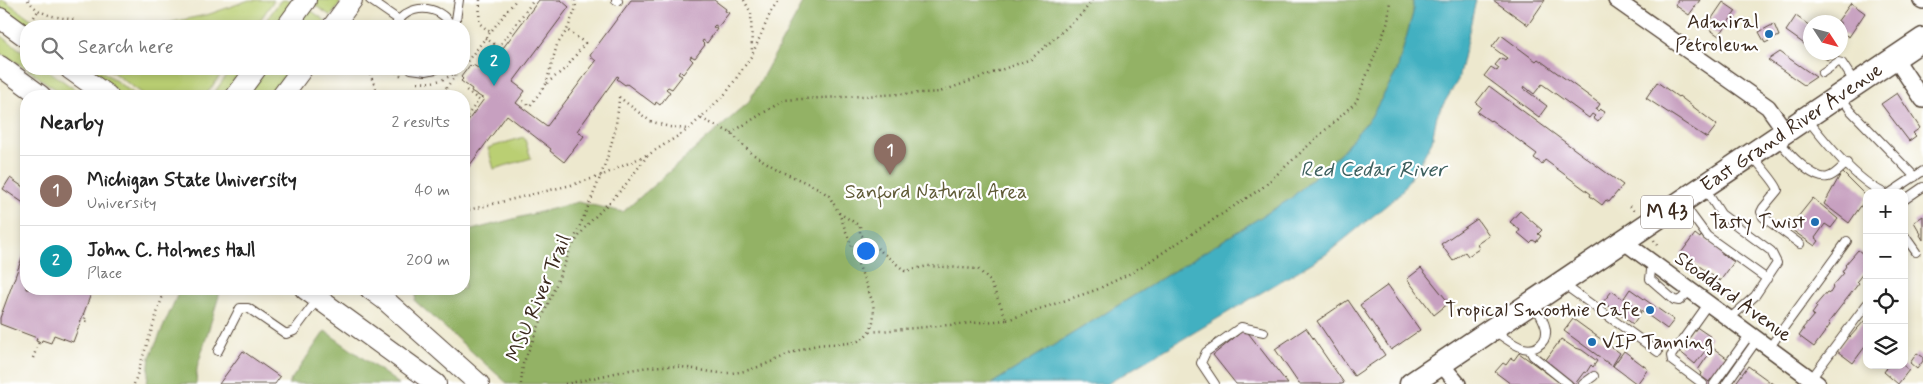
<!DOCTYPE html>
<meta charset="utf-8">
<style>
:root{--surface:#fff;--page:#f2f2f2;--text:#222;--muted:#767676;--line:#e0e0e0;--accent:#2563eb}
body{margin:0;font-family:Mynerve,sans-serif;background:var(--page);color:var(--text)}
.controls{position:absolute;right:15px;bottom:15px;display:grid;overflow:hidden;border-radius:10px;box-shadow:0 2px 8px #0003}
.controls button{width:45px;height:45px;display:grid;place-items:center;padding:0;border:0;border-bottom:1px solid var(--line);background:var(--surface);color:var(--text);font:25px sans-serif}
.compass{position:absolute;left:1803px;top:15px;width:45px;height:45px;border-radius:50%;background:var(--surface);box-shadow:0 2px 8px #0003;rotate:126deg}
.you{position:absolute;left:865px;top:250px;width:18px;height:18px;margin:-12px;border:4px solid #fff;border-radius:50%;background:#1a73e8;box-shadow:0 0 0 8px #1a73e833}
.badge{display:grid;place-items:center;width:32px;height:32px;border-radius:50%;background:var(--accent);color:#fff;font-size:16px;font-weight:700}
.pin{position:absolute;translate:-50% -41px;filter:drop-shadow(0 1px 2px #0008)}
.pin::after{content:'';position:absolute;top:26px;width:18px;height:15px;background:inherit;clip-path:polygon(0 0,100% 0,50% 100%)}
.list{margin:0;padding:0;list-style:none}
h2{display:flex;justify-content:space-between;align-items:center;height:65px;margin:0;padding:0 20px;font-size:21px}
h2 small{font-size:16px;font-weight:400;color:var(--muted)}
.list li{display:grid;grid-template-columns:32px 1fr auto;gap:15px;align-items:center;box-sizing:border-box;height:70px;padding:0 20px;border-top:1px solid var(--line)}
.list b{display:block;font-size:19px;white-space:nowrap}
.list p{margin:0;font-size:16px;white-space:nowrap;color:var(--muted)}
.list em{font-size:16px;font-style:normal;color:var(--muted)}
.icon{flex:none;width:28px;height:28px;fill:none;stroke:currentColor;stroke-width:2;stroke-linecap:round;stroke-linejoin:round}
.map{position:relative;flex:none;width:1923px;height:384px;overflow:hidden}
.search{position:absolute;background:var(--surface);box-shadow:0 2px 8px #0003;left:20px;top:20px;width:450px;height:55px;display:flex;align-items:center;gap:12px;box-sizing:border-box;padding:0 18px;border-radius:20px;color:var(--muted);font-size:19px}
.panel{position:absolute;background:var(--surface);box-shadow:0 2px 8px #0003;left:20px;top:90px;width:450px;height:205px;border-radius:20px}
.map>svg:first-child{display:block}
</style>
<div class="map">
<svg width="1923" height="384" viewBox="0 0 1923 384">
<rect width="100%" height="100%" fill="#fff"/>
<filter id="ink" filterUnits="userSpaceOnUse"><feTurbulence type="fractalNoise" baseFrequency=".02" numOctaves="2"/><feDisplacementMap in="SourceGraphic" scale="10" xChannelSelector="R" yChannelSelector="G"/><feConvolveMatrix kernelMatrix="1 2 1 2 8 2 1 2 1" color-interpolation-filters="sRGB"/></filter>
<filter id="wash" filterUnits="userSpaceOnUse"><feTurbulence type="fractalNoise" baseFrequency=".0096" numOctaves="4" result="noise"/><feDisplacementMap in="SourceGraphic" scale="20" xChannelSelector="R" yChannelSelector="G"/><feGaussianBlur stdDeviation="1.12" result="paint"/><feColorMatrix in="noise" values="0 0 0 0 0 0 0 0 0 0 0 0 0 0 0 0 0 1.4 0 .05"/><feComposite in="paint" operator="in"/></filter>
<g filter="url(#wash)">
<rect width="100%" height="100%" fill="#ede8ce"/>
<path fill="#bacf73" stroke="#7a7c48" d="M0 0H4L41 26H26L0 9Z
M249 0H274L256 26H154L210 14Z
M281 0H296L277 26H262Z
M316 0H342L331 16 313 4Z
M309 9 327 22 324 26H297Z
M44 19 77 23V26H50L43 21Z
M0 35 26 54V68L0 53Z
M27 69H46L84 96H65Z
M82 69H99L137 96H120Z
M108 69H225L205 96H146Z
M231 69H246L226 96H212Z
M266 69H293L273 96H246Z
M524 137 531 158 494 169 488 148Z"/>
<path fill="#93b265" stroke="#676e42" d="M805 0H1413V13L1397 71 1371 117 1342 151 1290 199 991 384H508L415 301 417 289H464V232L578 202 623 212 748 103Z
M180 289H221L197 368 196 384H147L150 357Z
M325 331 399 384H288Z"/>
<path fill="#43b0c1" stroke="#3f6d70" d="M1413 0H1476L1458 80 1437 115 1432 141 1420 163 1399 195 1325 255 1107 384H991L1290 199 1342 151 1371 117 1397 71 1413 13Z"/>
<g id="blocks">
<path fill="#c7a0c0" d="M539 0H561L569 7 513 82 525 91 516 103 547 126 596 61 590 56 591 54 631 0H714L726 9 725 11 729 13 718 27 715 25 713 27 717 29 707 43 703 40 702 42 705 45 695 58 691 56 690 58 693 61 683 74 680 71 678 74 682 76 672 89 668 87 666 89 670 92 660 105 656 102 655 105 627 84 625 85 617 79 619 77 617 76 577 131 584 136 564 162 550 151 551 149 507 115 464 173V126L484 99 471 91 472 89 461 81 463 79 461 77 470 65 472 67 473 65 485 72Z
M1493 0H1545L1528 25Z
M1678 0H1700L1689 15 1675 5Z
M1723 2 1736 11 1719 36 1706 27Z
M1851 3 1865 13 1849 37 1842 33 1840 35V22H1837Z
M1796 16 1810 26V48L1786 31Z
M1774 24 1779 36 1765 43 1759 32Z
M1501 35 1536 61 1538 59 1600 104 1596 110 1598 111 1600 109 1605 112 1598 122 1593 118 1595 116 1592 114 1589 118 1542 84 1534 94 1524 86 1523 88 1547 106 1539 117 1484 76 1491 67 1497 71 1499 68 1495 65 1501 58 1505 61 1507 58 1492 47Z
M1780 52 1813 75 1816 77 1804 85 1768 60Z
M1817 52H1837L1827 60Z
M1657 82 1678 97 1679 96 1717 125 1707 138 1646 98Z
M1489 86 1623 185 1609 202 1606 200 1602 205 1590 196 1591 194 1545 160 1542 164 1534 158 1537 154 1491 120 1490 121 1477 112 1481 107 1476 103Z
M1897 93 1920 128 1913 133 1916 136 1909 141 1881 104Z
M1842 172 1867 197 1849 223 1824 204Z
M10 178 26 189V202L25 204 3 189Z
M1813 198 1838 219 1831 228 1825 224 1815 238 1819 241 1815 246 1789 228Z
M1520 211 1542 230 1538 234 1541 236 1536 242 1533 240 1530 243 1518 233 1520 230 1510 222Z
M1923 216V240L1920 235 1921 234 1914 222Z
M1477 219 1489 236 1477 244 1479 249 1468 256 1465 252 1453 261 1441 244Z
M1695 234 1700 238 1701 236 1722 251 1720 252 1734 262 1720 281 1681 253Z
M26 247V289H91L92 291 73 342 54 335 51 343 42 340 41 343 36 341 37 338 0 324V318Z
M1858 250 1867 257V268L1857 281 1859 283 1828 323 1830 325 1814 347 1799 336 1804 329H1802L1814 315 1812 314 1817 307 1815 306 1827 292 1830 293 1833 288 1832 287 1844 273 1842 272 1846 266 1845 265Z
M1421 268 1449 303 1434 315 1407 279Z
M1388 285 1420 330 1391 350 1360 305Z
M1630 289 1674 320 1667 329 1624 298Z
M1612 291 1641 312 1633 324 1603 302Z
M1348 300 1385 355 1354 376 1317 321Z
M1573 319 1620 353 1612 366 1564 331Z
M1865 320 1867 322V344L1853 363 1837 351 1848 336 1850 337Z
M1695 326 1711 337 1706 344 1709 346 1695 364 1678 350Z
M1306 328 1344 383 1342 384H1299L1275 349Z
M1245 329 1288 384H1236L1213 355Z
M1561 339 1573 347 1582 350 1597 361 1593 367 1591 365 1586 373 1584 372 1575 384 1545 361Z
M1713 348 1728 359 1713 380 1711 379 1709 382 1701 376 1702 373 1698 370Z
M243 351 280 377 275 384H219Z
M1624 351 1648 369 1637 384 1613 366Z
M1519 353 1562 384H1511L1495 372 1503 363 1506 365 1511 358 1514 360Z
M1917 353 1923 357V361L1917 369 1910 363Z
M1889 365H1903L1909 370 1898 384 1884 372Z
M1748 366 1773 384H1735Z"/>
</g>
</g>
<g filter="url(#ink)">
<use href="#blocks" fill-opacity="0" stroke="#564638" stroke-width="1"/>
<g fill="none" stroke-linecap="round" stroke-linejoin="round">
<g stroke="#564638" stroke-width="10">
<path id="lane" d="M370 0 399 20
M616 0 618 1
M395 26C408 3 438 3 452 26
M455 26 459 0
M411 69 426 71 436 69
M1822 73 1838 62 1842 63 1855 83
M1840 96 1851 111 1915 177
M1808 120C1827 144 1856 180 1884 193
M1778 140C1787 151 1813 181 1828 177 1834 176 1841 168 1847 163
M1752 155C1758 164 1776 182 1778 190L1763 208 1761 212 1763 217 1800 244
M1705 189 1721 214 1771 251 1777 263 1755 296 1729 319
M1890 193 1923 171
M1904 200 1923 187
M1682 202 1707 236 1767 279
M1904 235 1916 252
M1652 262 1650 279 1674 300 1679 301 1690 291
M1563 284 1658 352
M1495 332C1504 337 1513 345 1523 348 1528 349 1534 349 1538 346 1555 335 1541 316 1534 304
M1769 348 1847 241
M1529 349 1533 356 1568 384
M218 351 240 308H248L286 334 294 331 317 300
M1811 379 1867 304
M1215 384 1201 363 1206 352 1241 327 1264 332
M1583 384 1594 376
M1703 384 1672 361 1671 356 1708 304
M1714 384 1750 334
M1726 384 1757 340"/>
</g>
<g stroke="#564638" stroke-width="18">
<path id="street" d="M1616 0 1768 107 1786 132
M1921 0 1923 1
M1895 58 1923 100
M1623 241 1818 384
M1441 364 1458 384"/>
</g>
<g stroke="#564638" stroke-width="22">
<path id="secondary" d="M0 18 26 37
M287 26 306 0
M333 26 352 0
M0 66 41 96
M70 69 108 96
M236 96 256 69
M282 96 302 69
M305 289 436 384
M370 289 385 300 479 384"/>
</g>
<g stroke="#564638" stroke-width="25">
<g id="primary">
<path id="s1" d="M1411 384 1923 39"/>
</g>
</g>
<path stroke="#564638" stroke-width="2.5" stroke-dasharray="1 4" stroke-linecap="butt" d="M28 0C40 17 58 17 77 20
M480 0 479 23 490 32
M744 0 751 13 752 52
M34 17 38 11
M485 38 494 44 478 66 482 69 534 0
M464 65 516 0
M368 69 379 96
M392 69 403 77
M418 82C434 84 448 79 460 69
M547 83 566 68 585 43 567 30
M440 96 458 72
M619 97 650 121 669 127 688 129
M523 101 530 106 546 84 557 45 567 30 576 8 575 0
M464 120 479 100 466 90
M731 133 784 100 940 92 1031 59 1083 13 1092 0
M1630 206 1635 213
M464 211 571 185 601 176 646 155
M839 213 860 226V234L905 271 928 266 978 269 990 281 1007 320 869 332
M574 240C593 193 617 148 619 97
M1654 240 1658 247
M83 315 86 316 84 321 87 322
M1007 320 1096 290 1133 272 1262 188 1356 102 1388 22 1390 0
M33 358 39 342
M134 384 165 289
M521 384 523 364 572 246 587 225 623 188 648 155 689 129 727 92 752 55 770 14 779 0
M565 384C597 378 639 365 671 366 691 367 711 374 731 373 762 371 789 350 818 345 829 343 852 345 860 340 874 331 875 318 873 303L839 213 829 196 818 188 780 171 751 153 731 133 700 118"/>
<use href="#lane" stroke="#fff" stroke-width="8"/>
<use href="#street" stroke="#fff" stroke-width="15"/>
<use href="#secondary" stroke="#fff" stroke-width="20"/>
<use href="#primary" stroke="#fff" stroke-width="22"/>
</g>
</g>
<g fill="#1f6fb2" stroke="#fff" stroke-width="2">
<circle cx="1769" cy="34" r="5"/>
<circle cx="1815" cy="222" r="5"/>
<circle cx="1650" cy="310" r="5"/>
<circle cx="1592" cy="342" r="5"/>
</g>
<g text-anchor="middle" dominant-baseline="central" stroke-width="4.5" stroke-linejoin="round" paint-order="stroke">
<rect fill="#fff" stroke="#766a62" stroke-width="1" x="1641" y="195.5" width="52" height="33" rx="4"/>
<g font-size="19" font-weight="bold" fill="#3b2a1e">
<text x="1667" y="212">M 43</text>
</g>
<g font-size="20" fill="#3b2a1e" stroke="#fff" text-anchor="end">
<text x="1759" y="22">Admiral<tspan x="1759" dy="23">Petroleum</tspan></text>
<text x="1805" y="222">Tasty Twist</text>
<text x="1640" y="310">Tropical Smoothie Cafe</text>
<text x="1602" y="342" text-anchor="start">VIP Tanning</text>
</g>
<g font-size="20" fill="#3b2a1e" stroke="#fff">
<text stroke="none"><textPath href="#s1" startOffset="459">East Grand River Avenue</textPath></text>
<text transform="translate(1733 297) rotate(36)">Stoddard Avenue</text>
<text transform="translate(539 298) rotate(-67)">MSU River Trail</text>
</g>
<g font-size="20" fill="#615c38" stroke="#fff">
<text x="936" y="192">Sanford Natural Area</text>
</g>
<g font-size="21" font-style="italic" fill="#3e605f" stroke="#fff">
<text x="1373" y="170">Red Cedar River</text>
</g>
</g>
</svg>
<div class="controls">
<button>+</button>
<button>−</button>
<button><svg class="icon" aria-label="locate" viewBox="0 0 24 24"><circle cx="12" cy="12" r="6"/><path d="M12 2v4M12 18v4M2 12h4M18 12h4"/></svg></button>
<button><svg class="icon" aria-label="layers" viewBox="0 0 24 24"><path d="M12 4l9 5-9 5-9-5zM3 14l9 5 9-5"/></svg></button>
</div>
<svg class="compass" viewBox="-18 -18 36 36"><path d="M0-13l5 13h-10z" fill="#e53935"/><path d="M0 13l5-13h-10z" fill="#767676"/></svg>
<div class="you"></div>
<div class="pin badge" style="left:890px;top:175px;background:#8d6e63">1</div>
<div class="pin badge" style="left:494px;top:86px;background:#0f9aa8">2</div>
<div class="search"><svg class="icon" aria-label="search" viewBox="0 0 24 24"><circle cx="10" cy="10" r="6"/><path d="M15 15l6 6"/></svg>Search here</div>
<section class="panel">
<h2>Nearby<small>2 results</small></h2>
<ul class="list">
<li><span class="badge" style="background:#8d6e63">1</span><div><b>Michigan State University</b><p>University</p></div><em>40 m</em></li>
<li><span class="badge" style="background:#0f9aa8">2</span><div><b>John C. Holmes Hall</b><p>Place</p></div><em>200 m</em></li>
</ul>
</section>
</div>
